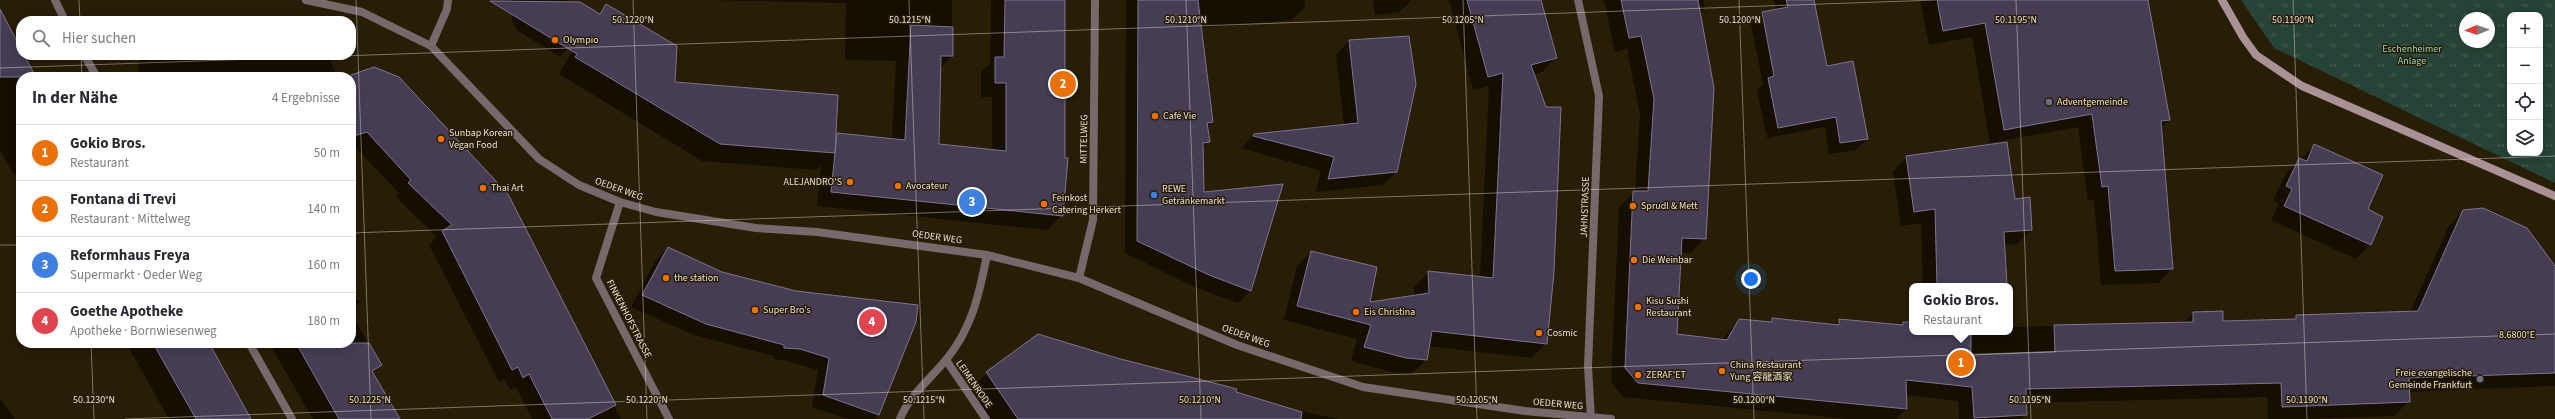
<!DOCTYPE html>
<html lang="de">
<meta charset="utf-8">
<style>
:root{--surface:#fff;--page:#f7f7f7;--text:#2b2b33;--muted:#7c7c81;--line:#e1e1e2;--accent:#db2777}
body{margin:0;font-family:"Source Sans 3","Noto Sans SC",sans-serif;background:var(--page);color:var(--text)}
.controls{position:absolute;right:12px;top:12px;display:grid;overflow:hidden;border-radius:8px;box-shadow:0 2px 10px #0003}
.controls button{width:36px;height:36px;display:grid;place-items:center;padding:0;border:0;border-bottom:1px solid var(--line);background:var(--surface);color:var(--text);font:20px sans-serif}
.compass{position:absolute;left:2459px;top:12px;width:36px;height:36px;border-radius:50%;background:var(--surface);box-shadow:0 2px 10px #0003;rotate:268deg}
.you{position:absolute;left:1751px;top:279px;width:14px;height:14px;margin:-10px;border:3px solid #fff;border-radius:50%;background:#1a73e8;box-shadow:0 0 0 6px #1a73e833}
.badge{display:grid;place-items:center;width:26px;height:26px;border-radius:50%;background:var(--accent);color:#fff;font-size:13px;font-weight:700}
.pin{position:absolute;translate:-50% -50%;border:2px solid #fff;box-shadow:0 1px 4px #0006}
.popup{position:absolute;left:1909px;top:283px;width:104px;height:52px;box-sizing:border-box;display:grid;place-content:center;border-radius:8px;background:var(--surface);filter:drop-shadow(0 1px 3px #0005);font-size:13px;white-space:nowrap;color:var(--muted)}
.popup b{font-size:15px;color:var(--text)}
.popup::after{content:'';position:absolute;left:50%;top:100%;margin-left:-8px;border:8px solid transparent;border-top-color:var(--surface)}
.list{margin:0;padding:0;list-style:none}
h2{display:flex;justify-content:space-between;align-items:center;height:52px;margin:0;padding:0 16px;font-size:17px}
h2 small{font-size:13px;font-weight:400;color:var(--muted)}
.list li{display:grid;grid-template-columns:26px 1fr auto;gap:12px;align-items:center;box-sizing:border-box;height:56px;padding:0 16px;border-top:1px solid var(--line)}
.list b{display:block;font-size:15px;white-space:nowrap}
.list p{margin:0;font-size:13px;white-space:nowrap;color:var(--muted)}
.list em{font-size:13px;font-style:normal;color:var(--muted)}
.icon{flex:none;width:22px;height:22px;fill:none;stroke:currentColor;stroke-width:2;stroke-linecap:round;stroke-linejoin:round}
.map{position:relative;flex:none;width:2555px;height:419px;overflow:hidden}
.search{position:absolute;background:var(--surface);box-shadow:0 2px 10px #0003;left:16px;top:16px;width:340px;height:44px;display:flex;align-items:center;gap:10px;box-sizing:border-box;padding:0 14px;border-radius:16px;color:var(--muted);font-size:15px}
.panel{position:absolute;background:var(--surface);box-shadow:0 2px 10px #0003;left:16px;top:72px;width:340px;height:276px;border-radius:16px}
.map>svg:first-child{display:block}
</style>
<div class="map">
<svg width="2555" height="419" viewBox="0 0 2555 419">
<defs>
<pattern id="park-tufts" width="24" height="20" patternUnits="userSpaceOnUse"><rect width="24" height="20" fill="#254336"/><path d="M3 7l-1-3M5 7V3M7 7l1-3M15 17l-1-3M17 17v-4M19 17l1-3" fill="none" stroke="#455e52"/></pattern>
</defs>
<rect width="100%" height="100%" fill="#281d05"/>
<path fill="url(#park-tufts)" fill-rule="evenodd" d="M2241 0H2555V183L2274 48ZM2510 15H2540V153H2510ZM2465 18H2489V42H2465Z"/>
<path fill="#0007" d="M512 0H569L568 49 560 57 517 30 512 21Z
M706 0H952V56L940 68 938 145 992 150V97H981V72L990 64 991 0H1064L1062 215 1048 230 817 206 821 165 817 170 702 161 559 74 589 22 606 5 674 83 835 137 837 135 892 140 896 61 845 60 846 3Z
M1126 0H1304L1305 7 1292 20 1201 28 1212 122 1207 127 1209 141 1202 148 1203 193 1250 291 1238 303 1197 288 1125 253Z
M1373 0H1411V1L1400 12 1375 15Z
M1449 0H1540L1556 58 1542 72 1534 75 1546 344 1531 358 1428 346 1426 360 1411 374 1391 372 1351 361 1357 339 1284 320 1297 266 1311 252 1368 303 1414 296V287L1428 272 1480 278 1489 86 1473 90Z
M1604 0H1703L1705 8 1700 14 1705 238 1691 253 1681 252 1676 335 1721 341 1739 320 1769 323 1772 319 1834 326 1839 320 1901 326 1904 323H1912V332H2010V327L2183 323 2193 313 2222 322 2292 320 2296 316 2410 312 2449 226 2464 211 2555 268V386L2408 392 2409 401 2394 416 2305 419H2268L2267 397 2025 403 2026 414 2021 419H1959L1958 401 1906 395V409L1896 419H1849L1623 397 1611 382 1619 207 1635 192 1640 114 1627 49 1615 52Z
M1774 0H1813L1826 68 1867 139 1856 150 1829 154 1825 127 1767 138 1757 90 1763 84 1751 24 1762 13 1776 10Z
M1920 0H2148L2169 120 2161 128 2172 269 2158 283 2101 285 2094 200H2088L2078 127 1990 143 1972 37 1929 45Z
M0 32 21 51V55H23L35 77H21V174L20 172 14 175 0 150Z
M1349 41 1396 172 1383 185 1316 192 1321 171 1241 148 1254 135 1344 125 1336 55Z
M139 55H328L337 77H138Z
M374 68 507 194 621 419H532L516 387 510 390 504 379 499 382 429 245 437 237 396 197 399 193 353 145H351V77H348Z
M2315 145 2366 210 2382 217 2370 245 2356 259 2271 220 2279 203 2273 200 2286 173Z
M1907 157 2014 200 2031 230 2017 244 2004 245 2006 286H1923L1921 223 1901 226 1893 171Z
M668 248 722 272 795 292 879 414 874 419H847L812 407 818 370 787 361 773 359V356L694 335 631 307 656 260Z
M351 297 361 301 351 312Z
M351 313 381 365 373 374 399 419H313L269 343H351Z
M1038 335 1281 407 1338 419H990L970 390 987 373Z
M126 343H207L250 419H169Z
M0 398 15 419H0Z"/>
<path fill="#463d55" stroke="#7d748e" d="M1005 0H1065V158H1068L1063 216 831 192 837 133 905 140 911 25 953 27V56H941L939 144 1006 151V83H995V57H1004Z
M1138 0H1198L1213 122 1207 123 1210 142 1203 143 1204 192 1283 184 1251 291 1209 275 1137 241Z
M1467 0H1541L1557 58 1531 65 1546 107H1561L1554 272 1547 344 1432 331 1427 360 1406 358 1364 347 1371 325 1297 306 1311 251 1377 267 1370 302 1429 293 1428 271 1493 278 1503 73 1488 77Z
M1621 0H1698L1714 88 1706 239 1682 238 1677 334 1727 340 1739 319 1772 322V318L1839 325V319L1903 325V322H1912V332H1971V355L2055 352 2054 325 2193 322V312L2223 311V321L2296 319V315L2418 311 2463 210 2483 208 2527 228 2555 266V373L2409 378 2410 402 2282 407 2281 383 2026 389 2027 415 1974 418 1972 387 1906 380 1907 409 1638 383 1625 368 1633 191H1648L1654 99 1641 36 1629 38Z
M1786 0H1814L1827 66 1853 61 1868 139 1840 143 1836 117 1778 128 1768 78 1774 76 1762 12 1788 7Z
M1937 0H2148L2170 120 2161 121 2173 269 2115 271 2108 186 2102 187 2092 114 2004 130 1985 23 1943 31Z
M490 1 580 2 600 14 606 4 677 46 675 82 838 95 835 153 720 144 575 57 577 54Z
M0 9 21 49V55H24L36 77H0Z
M1409 36 1416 84 1397 172 1328 179 1334 157 1253 136 1254 134 1358 123 1349 40Z
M374 67 399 77 508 194 616 405 588 419H552L529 374 523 378 518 367 512 370 442 231 452 225 408 183 411 180 367 132 351 137V75Z
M2007 142 2015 199 2030 197 2032 230 2004 232 2007 286H1937L1935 209 1914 212 1906 156Z
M2314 144 2383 175 2368 209 2383 217 2371 245 2284 206 2292 189 2286 186 2299 158 2307 161Z
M668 247 722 272 796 291 918 305 916 322 879 415 823 395 829 358 800 349 784 348V345L706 324 642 295Z
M1038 334 1117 358 1237 389 1236 392 1302 412 1301 419H1018L986 372Z
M153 343H209L251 419H196Z
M296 343H369L382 365 372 371 400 419H339Z"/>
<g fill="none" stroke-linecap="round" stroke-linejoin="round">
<path stroke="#76686b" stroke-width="8" d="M55 0 65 21
M306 0 362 12 431 46 539 159 579 185 620 202 656 212 756 228 817 232 987 255 1079 278 1237 345 1363 387 1525 411 1611 419
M1578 0 1599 96 1588 366 1591 419
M431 46 447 9 448 0
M84 55 97 77
M620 202 596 278 669 419
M1079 278 1093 220 1095 0
M249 343 292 419
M946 360 986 419
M900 419C909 396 929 380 945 361 972 329 979 295 987 255"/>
<path stroke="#a99196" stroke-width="8" d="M2222 0 2243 37 2256 55 2302 86 2555 196"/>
</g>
<path fill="none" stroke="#e6dfd0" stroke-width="1" stroke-opacity="0.45" d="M79 0 80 21M356 0 371 419M633 0 647 419M909 0 924 419M1186 0 1201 419M1463 0 1477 419M1739 0 1754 419M2016 0 2031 419M2293 0 2307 419M81 55 82 77M0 68 1936 0M351 233 2555 156M0 245H21M91 343 94 419M125 419 2555 334"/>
<g fill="#e8710a" stroke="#281d05" stroke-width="1.5">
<circle cx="555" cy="40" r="4"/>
<circle cx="1155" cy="116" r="4"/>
<circle cx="441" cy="139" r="4"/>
<circle cx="850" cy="182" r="4"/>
<circle cx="898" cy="186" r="4"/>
<circle cx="483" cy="188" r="4"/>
<circle cx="1044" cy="204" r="4"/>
<circle cx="1633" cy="206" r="4"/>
<circle cx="1634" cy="260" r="4"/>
<circle cx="666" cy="278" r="4"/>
<circle cx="1638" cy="307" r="4"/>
<circle cx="755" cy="310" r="4"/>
<circle cx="1356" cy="312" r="4"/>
<circle cx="1539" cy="333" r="4"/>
<circle cx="1722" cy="371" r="4"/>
<circle cx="1638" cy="375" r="4"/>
</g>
<g fill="#6b7280" stroke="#281d05" stroke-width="1.5">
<circle cx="2049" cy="102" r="4"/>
<circle cx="2480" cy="379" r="4"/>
</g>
<circle fill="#3f7fe0" stroke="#281d05" stroke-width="1.5" cx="1154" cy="195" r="4"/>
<g text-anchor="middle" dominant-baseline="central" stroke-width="3" stroke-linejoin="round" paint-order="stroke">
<g font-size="10" fill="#e6dfd0" stroke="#281d05" text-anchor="start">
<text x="563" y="40">Olympio</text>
<text x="2057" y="102">Adventgemeinde</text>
<text x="1163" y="116">Café Vie</text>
<text x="449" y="133">Sunbap Korean<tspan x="449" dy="12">Vegan Food</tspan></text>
<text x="842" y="182" text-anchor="end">ALEJANDRO'S</text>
<text x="906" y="186">Avocateur</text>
<text x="491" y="188">Thai Art</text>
<text x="1162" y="189">REWE<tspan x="1162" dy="12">Getränkemarkt</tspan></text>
<text x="1052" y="198">Feinkost<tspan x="1052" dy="12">Catering Herkert</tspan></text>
<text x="1641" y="206">Sprudl &amp; Mett</text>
<text x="1642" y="260">Die Weinbar</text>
<text x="674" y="278">the station</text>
<text x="1646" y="301">Kisu Sushi<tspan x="1646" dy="12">Restaurant</tspan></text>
<text x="763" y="310">Super Bro's</text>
<text x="1364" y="312">Eis Christina</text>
<text x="1547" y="333">Cosmic</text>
<text x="1730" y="365">China Restaurant<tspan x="1730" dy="12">Yung 容龍酒家</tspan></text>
<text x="2472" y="373" text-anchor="end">Freie evangelische<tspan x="2472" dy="12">Gemeinde Frankfurt</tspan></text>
<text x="1646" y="375">ZERAF'ET</text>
</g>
<g font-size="10" fill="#92d2b4" stroke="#281d05">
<text x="2412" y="49">Eschenheimer<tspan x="2412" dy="12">Anlage</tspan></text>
</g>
<g font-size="10" fill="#e6dfd0" stroke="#281d05">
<text transform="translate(1084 139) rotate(-89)">MITTELWEG</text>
<text transform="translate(619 189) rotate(20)">OEDER WEG</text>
<text transform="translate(1585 207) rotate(-88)">JAHNSTRASSE</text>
<text transform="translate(937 237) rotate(8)">OEDER WEG</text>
<text transform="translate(629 319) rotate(63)">FINKENHOFSTRASSE</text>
<text transform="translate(1246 336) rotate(20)">OEDER WEG</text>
<text transform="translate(974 384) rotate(55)">LEIMENRODE</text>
<text transform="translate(1558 404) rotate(5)">OEDER WEG</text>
</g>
</g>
<g font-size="10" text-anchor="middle" fill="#e6dfd0" stroke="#281d05" stroke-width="3" stroke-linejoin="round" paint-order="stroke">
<text x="633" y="23">50.1220°N</text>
<text x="910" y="23">50.1215°N</text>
<text x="1186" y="23">50.1210°N</text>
<text x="1463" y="23">50.1205°N</text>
<text x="1740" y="23">50.1200°N</text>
<text x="2016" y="23">50.1195°N</text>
<text x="2293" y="23">50.1190°N</text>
<text x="2517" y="338">8.6800°E</text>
<text x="94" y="403">50.1230°N</text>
<text x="370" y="403">50.1225°N</text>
<text x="647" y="403">50.1220°N</text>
<text x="924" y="403">50.1215°N</text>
<text x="1200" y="403">50.1210°N</text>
<text x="1477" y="403">50.1205°N</text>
<text x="1754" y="403">50.1200°N</text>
<text x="2030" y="403">50.1195°N</text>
<text x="2307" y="403">50.1190°N</text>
</g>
</svg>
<div class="controls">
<button>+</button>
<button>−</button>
<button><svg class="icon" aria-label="locate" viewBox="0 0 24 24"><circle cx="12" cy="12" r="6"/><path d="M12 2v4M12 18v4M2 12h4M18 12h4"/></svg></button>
<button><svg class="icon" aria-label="layers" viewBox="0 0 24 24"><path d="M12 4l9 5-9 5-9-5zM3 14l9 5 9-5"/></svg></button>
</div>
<svg class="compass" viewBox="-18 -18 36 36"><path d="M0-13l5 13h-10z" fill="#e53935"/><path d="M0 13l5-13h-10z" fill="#7c7c81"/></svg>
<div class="you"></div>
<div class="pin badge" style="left:1961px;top:363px;background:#e8710a">1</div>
<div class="popup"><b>Gokio Bros.</b>Restaurant</div>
<div class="pin badge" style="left:1063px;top:84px;background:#e8710a">2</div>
<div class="pin badge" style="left:972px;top:202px;background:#3f7fe0">3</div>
<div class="pin badge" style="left:872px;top:322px;background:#e0444e">4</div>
<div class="search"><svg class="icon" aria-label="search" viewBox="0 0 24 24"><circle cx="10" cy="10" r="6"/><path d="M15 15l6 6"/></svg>Hier suchen</div>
<section class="panel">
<h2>In der Nähe<small>4 Ergebnisse</small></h2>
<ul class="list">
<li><span class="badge" style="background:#e8710a">1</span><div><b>Gokio Bros.</b><p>Restaurant</p></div><em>50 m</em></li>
<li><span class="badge" style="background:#e8710a">2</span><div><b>Fontana di Trevi</b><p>Restaurant · Mittelweg</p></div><em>140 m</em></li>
<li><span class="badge" style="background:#3f7fe0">3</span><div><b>Reformhaus Freya</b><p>Supermarkt · Oeder Weg</p></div><em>160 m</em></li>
<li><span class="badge" style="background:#e0444e">4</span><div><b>Goethe Apotheke</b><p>Apotheke · Bornwiesenweg</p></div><em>180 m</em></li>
</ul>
</section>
</div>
